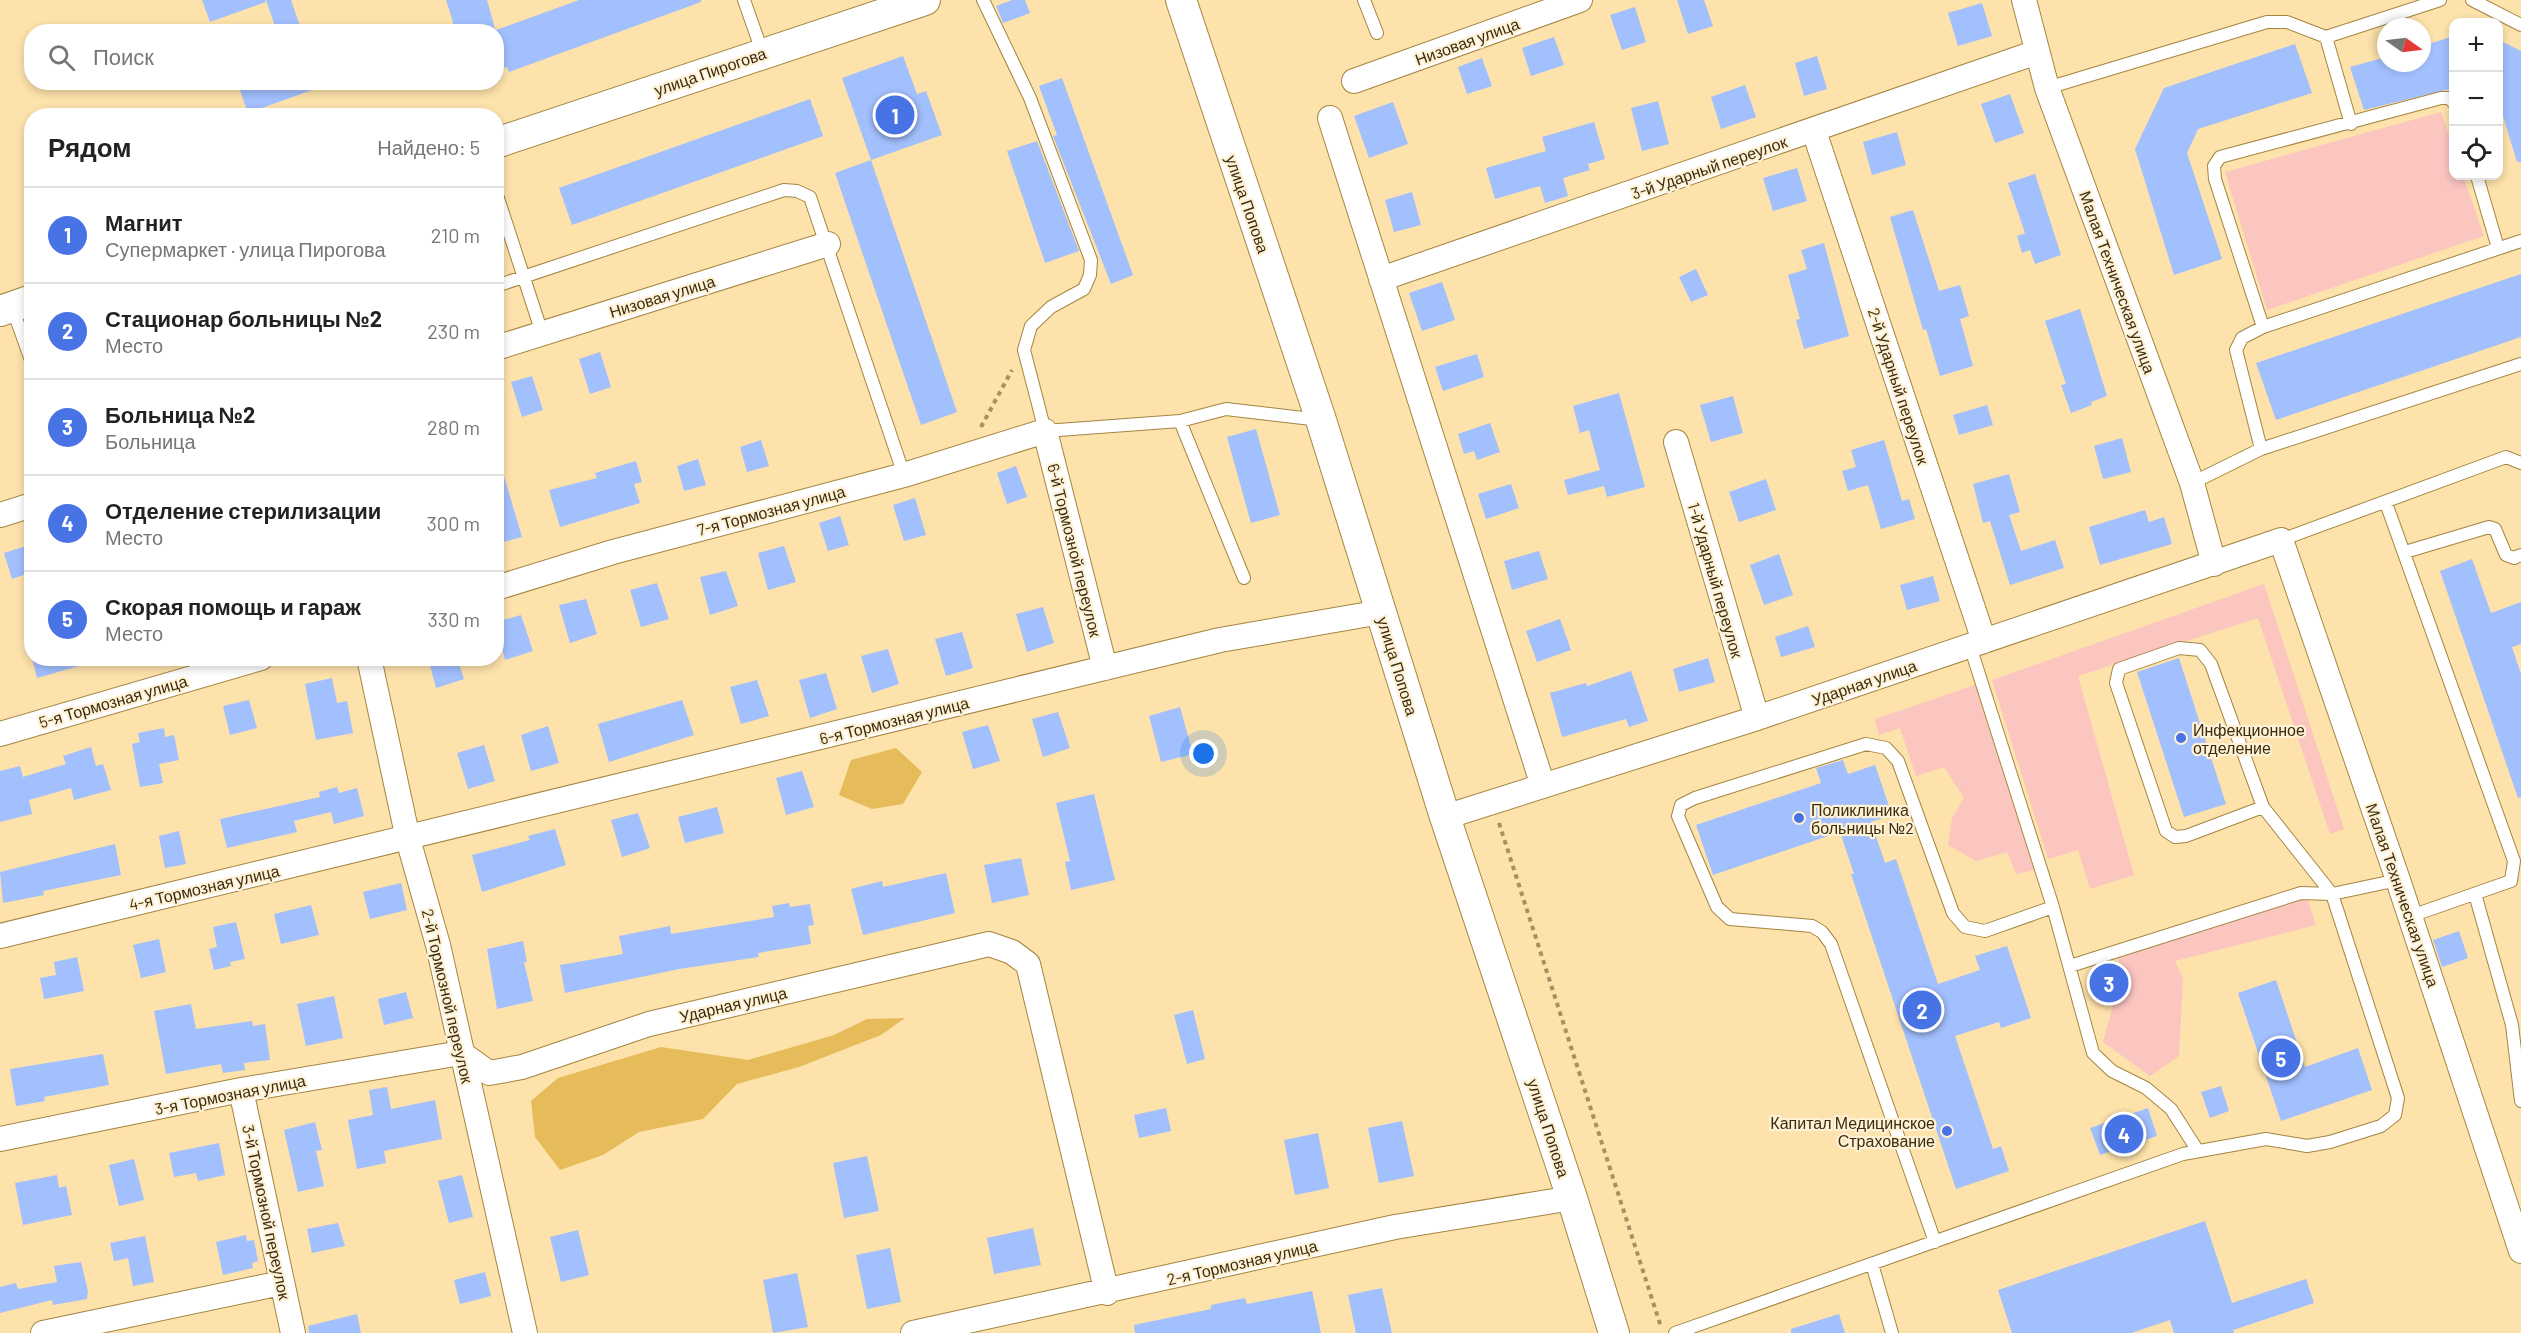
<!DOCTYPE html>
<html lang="ru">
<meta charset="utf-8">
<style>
:root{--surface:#fff;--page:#f2f2f2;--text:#222;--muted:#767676;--line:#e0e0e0;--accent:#4773e5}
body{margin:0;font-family:Barlow,sans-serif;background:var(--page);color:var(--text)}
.controls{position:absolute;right:18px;top:18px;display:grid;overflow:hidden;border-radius:12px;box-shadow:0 3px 9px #0003}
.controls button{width:54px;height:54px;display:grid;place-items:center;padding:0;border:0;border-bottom:2px solid var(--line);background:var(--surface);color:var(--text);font:30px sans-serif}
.compass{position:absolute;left:2377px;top:18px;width:54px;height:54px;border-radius:50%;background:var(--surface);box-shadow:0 3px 9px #0003;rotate:104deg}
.you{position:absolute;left:1204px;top:754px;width:21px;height:21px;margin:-15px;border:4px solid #fff;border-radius:50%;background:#1a73e8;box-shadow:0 0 0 9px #1a73e833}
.badge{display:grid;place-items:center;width:39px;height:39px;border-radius:50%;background:var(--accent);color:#fff;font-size:20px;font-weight:700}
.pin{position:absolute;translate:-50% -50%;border:3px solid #fff;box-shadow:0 2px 6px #0006}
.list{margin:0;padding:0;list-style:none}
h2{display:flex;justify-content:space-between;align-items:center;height:78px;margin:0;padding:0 24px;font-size:26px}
h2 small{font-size:20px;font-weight:400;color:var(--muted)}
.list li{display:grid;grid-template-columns:39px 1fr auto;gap:18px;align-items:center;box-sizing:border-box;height:96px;padding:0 24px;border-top:2px solid var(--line)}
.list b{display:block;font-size:22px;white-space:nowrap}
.list p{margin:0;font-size:20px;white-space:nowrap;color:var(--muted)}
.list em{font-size:20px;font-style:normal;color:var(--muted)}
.icon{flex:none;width:33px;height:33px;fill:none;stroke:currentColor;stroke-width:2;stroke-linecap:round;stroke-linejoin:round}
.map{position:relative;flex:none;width:2521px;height:1333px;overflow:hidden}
.search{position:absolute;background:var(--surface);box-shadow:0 3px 9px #0003;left:24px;top:24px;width:480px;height:66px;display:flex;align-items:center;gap:15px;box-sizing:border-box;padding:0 21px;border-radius:24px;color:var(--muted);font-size:22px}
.panel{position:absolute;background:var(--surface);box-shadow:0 3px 9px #0003;left:24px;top:108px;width:480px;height:558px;border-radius:24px}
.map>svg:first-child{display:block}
</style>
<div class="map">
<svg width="2521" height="1333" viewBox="0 0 2521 1333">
<rect width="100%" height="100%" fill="#fde2ab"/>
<path fill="#fbc5c0" d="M2441 112 2453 147 2454 176H2463L2484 236 2267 310 2225 172Z
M2264 584 2344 829 2330 834 2258 618 2078 676 2134 875 2090 889 2078 850 2048 859 1992 680Z
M1975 685 2034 870 2016 874 2007 852 1976 861 1948 845 1952 818 1964 798 1944 767 1916 776 1900 728 1879 735 1875 719Z
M2306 894 2316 925 2175 961 2183 979 2179 1056 2150 1076 2103 1042 2120 979 2118 953Z"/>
<path fill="#e6bb5a" d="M896 748 922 772 903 804 872 809 839 795 851 760Z
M905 1018 881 1035 799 1067 737 1084 703 1119 639 1132 603 1155 560 1170 535 1137 531 1101 558 1078 661 1047 748 1060 834 1035 867 1019Z"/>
<path fill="#a2bffe" d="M202 0H265L266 2 210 22Z
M266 0H291L302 32H277Z
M446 0H487L496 32H456Z
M579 0H701V2L509 72 507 67 496 70V30Z
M1012 0H1025L1030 13 1003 23 996 6Z
M1677 0H1704L1713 26 1688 34Z
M1982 3 1992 36 1958 46 1948 13Z
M1635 7 1646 42 1622 50 1610 15Z
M2454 36V88L2364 110 2350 67 2386 57V63H2422V46Z
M1554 37 1564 65 1531 76 1522 48Z
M2499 40 2521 51V162H2517L2499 103Z
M2295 44 2312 93 2198 129 2187 153 2222 259 2174 275 2135 149 2164 88Z
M903 56 917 94 926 91 942 135 871 160 842 78Z
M1817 56 1827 89 1804 96 1795 63Z
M1482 58 1492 86 1467 94 1458 67Z
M1062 78 1133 275 1111 284 1053 136 1057 135 1039 86Z
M237 82H326V85L248 113Z
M1745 85 1756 117 1721 129 1711 97Z
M2010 94 2024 133 1995 143 1981 104Z
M810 99 823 136 572 225 559 188Z
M1658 101 1669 144 1642 151 1631 108Z
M1393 102 1408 144 1369 158 1354 116Z
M1594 122 1605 159 1588 164 1590 170 1563 178 1568 196 1545 203 1540 186 1495 199 1486 168 1546 151 1542 137Z
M1897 132 1906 165 1872 175 1863 142Z
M1037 141 1079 251 1045 263 1007 151Z
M871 160 957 412 921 425 835 173Z
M1797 168 1807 201 1773 211 1763 178Z
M2035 174 2061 255 2035 264 2030 250 2022 253 2017 236 2025 233 2008 183Z
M1412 192 1421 225 1394 232 1385 200Z
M1913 210 1939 291 1960 285 1969 316 1960 319 1973 366 1940 376 1926 329 1923 330 1890 217Z
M1824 243 1849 336 1804 349 1796 320 1800 319 1788 275 1807 269 1801 250Z
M1696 269 1708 295 1691 302 1679 277Z
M2521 274V337L2276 420 2256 363Z
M1442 282 1455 320 1422 331 1409 293Z
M2080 309 2107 396 2091 402 2092 405 2071 413 2061 385 2066 384 2045 321Z
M600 352 611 387 590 394 579 359Z
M1477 354 1484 377 1443 391 1435 367Z
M532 376 543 410 522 417 511 382Z
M1619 393 1645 487 1607 497 1604 486 1568 495 1564 480 1600 470 1589 430 1580 433 1573 406Z
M1733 396 1743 433 1711 442 1700 405Z
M1987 405 1993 425 1959 435 1953 415Z
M1490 423 1500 452 1477 460 1474 451 1464 454 1458 434Z
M1256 429 1280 515 1251 523 1227 437Z
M2122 438 2131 472 2103 479 2094 446Z
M761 440 769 466 747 472 740 447Z
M1884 440 1902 501 1909 499 1915 519 1881 529 1868 485 1848 491 1842 471 1856 467 1851 450Z
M698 459 706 485 684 491 677 466Z
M636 461 642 482 634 484 640 503 560 527 549 490 597 478 595 473Z
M501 466 522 537 496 544V467Z
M1016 466 1027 497 1007 504 997 473Z
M2009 474 2020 512 2009 515 2021 551 2055 540 2064 568 2010 585 1990 521 1983 523 1973 484Z
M1766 479 1776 510 1739 522 1729 492Z
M1511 484 1519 508 1486 519 1478 494Z
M915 498 926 535 904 541 893 505Z
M2145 510 2149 522 2164 517 2172 544 2100 565 2089 527Z
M840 516 849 545 828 551 819 523Z
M32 544V572L12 579 4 553Z
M784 546 796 582 768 590 758 553Z
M1539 551 1548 579 1512 590 1504 561Z
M1779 554 1793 595 1764 605 1750 565Z
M2472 559 2491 613 2521 602V644L2512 647 2521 674V797L2518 798 2440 571Z
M726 571 738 606 710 615 700 577Z
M1933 576 1940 601 1907 610 1900 585Z
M657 583 669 619 641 627 630 590Z
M586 599 597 634 570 643 559 605Z
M1043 607 1054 643 1027 652 1016 614Z
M521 615 533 651 505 660 496 622Z
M1560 619 1571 650 1537 662 1526 631Z
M1808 626 1815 647 1781 657 1775 637Z
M962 632 973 668 946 676 935 639Z
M888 649 899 684 872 693 861 656Z
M32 658H85L86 664 37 678Z
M428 658H457L464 679 436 688Z
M1708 658 1715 682 1679 692 1673 669Z
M2179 658 2226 804 2184 817 2137 672Z
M1631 671 1648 721 1629 727 1626 719 1562 737 1550 693 1586 683 1587 686Z
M826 673 837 709 810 718 799 680Z
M332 678 337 703 347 701 353 733 316 740 305 684Z
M757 680 769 716 741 724 730 687Z
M249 700 257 728 230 735 223 706Z
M682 700 694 735 609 762 598 724Z
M1180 707 1193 754 1161 762 1149 716Z
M1058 712 1070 748 1043 757 1032 719Z
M988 725 1000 761 973 769 962 732Z
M548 726 559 763 531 771 521 735Z
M164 728 165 737 174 735 179 760 159 764 163 783 140 787 132 744 140 742 138 733Z
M484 745 495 781 468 789 457 753Z
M91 747 96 766 103 764 111 790 74 800 71 788 29 800 32 814 0 822V771L20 766 23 777 66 764 63 756Z
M1843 760 1848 774 1875 765 1892 815 1871 822 1885 863 1896 859 1938 984 1980 970 1975 956 2007 946 2031 1018 2001 1028 1999 1022 1955 1036 1993 1149 2001 1146 2009 1171 1956 1189 1851 874H1854L1840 832 1713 875 1696 825 1821 783 1816 768Z
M802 771 814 807 786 815 776 778Z
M337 787 339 793 357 788 364 816 334 824 331 812 294 821 297 832 227 848 220 819 320 797 319 792Z
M1094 794 1115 880 1071 890 1065 862 1070 861 1056 803Z
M717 807 724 833 685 843 678 817Z
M638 813 650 848 622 857 611 820Z
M555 829 566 865 482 892 472 855 530 840 528 836Z
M179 831 186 864 165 868 159 836Z
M115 844 121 875 43 891 44 895 3 903 0 872Z
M1021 858 1029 895 992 903 984 865Z
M946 873 955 913 863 935 851 889 882 881 883 887Z
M401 883 407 910 370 919 363 892Z
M789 903 790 907 810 904 814 925 808 926 811 944 758 953 759 957 679 969 565 993 560 965 623 954 619 936 670 926 671 934 774 917 772 906Z
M311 905 319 935 281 944 274 914Z
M236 922 245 959 230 962 231 966 214 970 209 949 217 947 213 927Z
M2459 931 2468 958 2442 967 2433 940Z
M159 939 166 972 141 978 133 945Z
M523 941 527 962H524L533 1001 497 1009 487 949Z
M77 957 84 991 44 999 40 978 56 975 54 962Z
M2276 980 2305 1067 2358 1048 2372 1090 2281 1121 2238 993Z
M406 992 413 1018 384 1025 378 999Z
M334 996 343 1038 306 1046 297 1004Z
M191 1004 196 1029 252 1021 253 1026 265 1024 270 1060 244 1063 245 1070 223 1073 221 1064 166 1074 154 1011Z
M1193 1010 1205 1059 1187 1064 1174 1015Z
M103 1054 109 1085 44 1097 45 1101 16 1106 10 1069Z
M2221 1086 2229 1111 2210 1118 2201 1092Z
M387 1087 391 1109 435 1100 442 1139 384 1151 386 1163 357 1169 348 1120 373 1115 369 1090Z
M1166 1108 1171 1131 1139 1138 1134 1115Z
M2148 1108 2157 1136 2100 1155 2090 1128Z
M1402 1121 1414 1176 1379 1183 1368 1128Z
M315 1122 322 1150 316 1151 324 1186 298 1192 284 1130Z
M1318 1133 1329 1188 1295 1195 1284 1140Z
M219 1143 225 1175 198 1181 196 1173 174 1177 169 1153Z
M867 1156 879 1211 844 1218 833 1163Z
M134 1159 144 1200 119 1206 109 1165Z
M57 1175 59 1188 66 1186 72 1215 23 1225 15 1183Z
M462 1175 473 1217 449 1223 438 1181Z
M2205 1221 2232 1303 2306 1279 2314 1303 2233 1330 2234 1333H2174L2170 1320 2131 1333H2012L1998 1290Z
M338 1223 345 1246 312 1253 307 1229Z
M1033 1228 1041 1265 994 1274 987 1238Z
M578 1230 589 1275 561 1282 550 1237Z
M246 1235 247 1241 254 1240 258 1261 252 1263 253 1268 223 1275 216 1242Z
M145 1236 154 1282 133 1286 128 1258 114 1261 110 1243Z
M890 1248 901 1302 867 1309 856 1255Z
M81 1262 88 1291 87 1299 53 1305 52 1300 0 1313V1287L16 1283 18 1289 57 1282 54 1266Z
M485 1272 491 1296 460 1304 454 1280Z
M797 1273 808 1327 773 1333 763 1280Z
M1382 1288 1392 1333H1356L1348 1295Z
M1312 1291 1321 1333H1135L1134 1325 1211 1309V1305L1245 1298 1247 1304Z
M357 1314 361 1333H309L308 1326Z
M1839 1314 1845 1333H1791V1329Z"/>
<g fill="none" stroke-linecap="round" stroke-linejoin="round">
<g stroke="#a48540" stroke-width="14">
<path id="service" d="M744 0 763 54
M983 0 1030 98 1091 260 1090 275 1084 289 1051 307 1031 326 1024 350 1045 431 1180 421 1226 409 1320 420
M1364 0 1377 33
M2472 0 2521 25
M2047 88 2267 22H2287L2326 37
M2351 124 2326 37 2440 0
M2477 176 2498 248
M496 192 542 333
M496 286 784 190 797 191 810 197 904 475
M12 307 32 363
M2263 327 2215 179 2214 166 2220 157 2441 98H2449L2454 103
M1180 421 1244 578
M2261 449 2236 350 2242 338 2263 327 2521 241
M2192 483 2261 449 2521 364
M2386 503 2514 861 2511 881 2411 916
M2281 540 2506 457 2521 463
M2405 552 2489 527 2495 529 2506 555 2514 558 2521 555
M1970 646 2053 907 2093 1053 2112 1071 2146 1088 2171 1109 2198 1151
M2263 807 2186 836 2175 837 2166 831 2116 683 2119 669 2179 648 2200 650 2211 664 2263 807 2332 894 2398 880
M2475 894 2512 1025 2521 1101
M1935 1242 1831 944 1822 932 1812 926 1730 919 1717 907 1678 816 1681 805 1695 798 1866 744 1886 748 1898 761 1953 913 1965 927 1985 931 2053 907
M1872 1264 1892 1333
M1675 1333 2183 1154 2266 1139 2307 1146 2330 1142 2381 1126 2395 1115 2398 1098 2332 894 2301 893 2070 966"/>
</g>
<g stroke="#a48540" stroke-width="26">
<path id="minor" d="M2024 0 2047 88 2192 483 2214 564
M1354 81 1580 0
M1330 118 1543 786
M1814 131 1984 641
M1381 279 2037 52
M496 348 828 244
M1676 442 1757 718
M0 515 32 505
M496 588 613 552 904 475 1045 431 1105 668
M369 658 408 839 438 945 525 1333
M0 734 261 658
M1445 817 1757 718 2281 540 2398 880 2521 1251
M0 936 1220 640 1381 612
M241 1090 293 1333
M0 1139 241 1090 461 1053 489 1073 522 1067 649 1024 989 944 1012 952 1028 964 1107 1293
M43 1333 281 1283
M913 1333 1395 1227 1572 1198"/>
</g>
<g stroke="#a48540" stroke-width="32">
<path id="tertiary" d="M1181 0 1321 420 1445 817 1572 1198 1614 1333
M496 143 925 0
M0 311 32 300"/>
</g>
<path stroke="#a59165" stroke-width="4" stroke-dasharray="4.5 4.5" stroke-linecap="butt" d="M981 427 1012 370
M1499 823 1661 1327"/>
<use href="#service" stroke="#fff" stroke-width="12"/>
<use href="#minor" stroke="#fff" stroke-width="24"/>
<use href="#tertiary" stroke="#fff" stroke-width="30"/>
</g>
<g fill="#4773e5" stroke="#fef1d6" stroke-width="2">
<circle cx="2181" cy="738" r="6"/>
<circle cx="1799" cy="818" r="6"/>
<circle cx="1947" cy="1131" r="6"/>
</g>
<g text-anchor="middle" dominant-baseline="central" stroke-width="4.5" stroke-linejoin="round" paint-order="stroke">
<g font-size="16" fill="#3a2d0f" stroke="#fef1d6">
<text transform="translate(1467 41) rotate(-20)">Низовая улица</text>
<text transform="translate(710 71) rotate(-19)">улица Пирогова</text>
<text transform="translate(1709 167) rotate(-19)">3-й Ударный переулок</text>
<text transform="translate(1248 204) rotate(71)">улица Попова</text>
<text transform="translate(2118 282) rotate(70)">Малая Техническая улица</text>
<text transform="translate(662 296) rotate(-17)">Низовая улица</text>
<text transform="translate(1899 386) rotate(72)">2-й Ударный переулок</text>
<text transform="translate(771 510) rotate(-15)">7-я Тормозная улица</text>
<text transform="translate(1075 550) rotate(76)">6-й Тормозной переулок</text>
<text transform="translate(1716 580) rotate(74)">1-й Ударный переулок</text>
<text transform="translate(1398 666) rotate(73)">улица Попова</text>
<text transform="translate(1864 682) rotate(-19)">Ударная улица</text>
<text transform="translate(113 701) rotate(-16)">5-я Тормозная улица</text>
<text transform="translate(894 720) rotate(-14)">6-я Тормозная улица</text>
<text transform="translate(204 887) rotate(-13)">4-я Тормозная улица</text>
<text transform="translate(2403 895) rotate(71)">Малая Техническая улица</text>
<text transform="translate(448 996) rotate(77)">2-й Тормозной переулок</text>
<text transform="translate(733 1004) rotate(-13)">Ударная улица</text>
<text transform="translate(230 1094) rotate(-11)">3-я Тормозная улица</text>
<text transform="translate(1549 1128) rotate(72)">улица Попова</text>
<text transform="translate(267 1212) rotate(78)">3-й Тормозной переулок</text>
<text transform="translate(1242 1262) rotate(-13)">2-я Тормозная улица</text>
</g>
<g font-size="16" fill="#3a2d0f" stroke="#fef1d6" text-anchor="start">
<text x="2193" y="729">Инфекционное<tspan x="2193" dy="18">отделение</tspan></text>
<text x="1811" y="809">Поликлиника<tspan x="1811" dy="18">больницы №2</tspan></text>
<text x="1935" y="1122" text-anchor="end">Капитал Медицинское<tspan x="1935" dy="18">Страхование</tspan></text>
</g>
</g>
</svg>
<div class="controls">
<button>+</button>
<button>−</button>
<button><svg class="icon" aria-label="locate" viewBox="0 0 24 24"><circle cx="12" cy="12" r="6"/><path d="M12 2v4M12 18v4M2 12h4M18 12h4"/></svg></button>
</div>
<svg class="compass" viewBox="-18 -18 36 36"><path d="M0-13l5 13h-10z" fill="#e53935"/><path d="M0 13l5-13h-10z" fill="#767676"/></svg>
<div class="you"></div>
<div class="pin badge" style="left:895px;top:115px">1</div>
<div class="pin badge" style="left:1922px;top:1010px">2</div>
<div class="pin badge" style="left:2109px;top:983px">3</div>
<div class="pin badge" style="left:2124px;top:1134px">4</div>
<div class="pin badge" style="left:2281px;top:1058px">5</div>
<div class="search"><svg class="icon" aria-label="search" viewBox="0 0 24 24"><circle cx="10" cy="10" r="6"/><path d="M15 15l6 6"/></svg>Поиск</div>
<section class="panel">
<h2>Рядом<small>Найдено: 5</small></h2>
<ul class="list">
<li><span class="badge">1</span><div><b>Магнит</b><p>Супермаркет · улица Пирогова</p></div><em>210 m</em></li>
<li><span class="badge">2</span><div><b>Стационар больницы №2</b><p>Место</p></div><em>230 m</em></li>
<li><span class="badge">3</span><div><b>Больница №2</b><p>Больница</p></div><em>280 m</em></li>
<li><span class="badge">4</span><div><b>Отделение стерилизации</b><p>Место</p></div><em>300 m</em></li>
<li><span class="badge">5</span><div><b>Скорая помощь и гараж</b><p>Место</p></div><em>330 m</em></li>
</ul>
</section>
</div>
